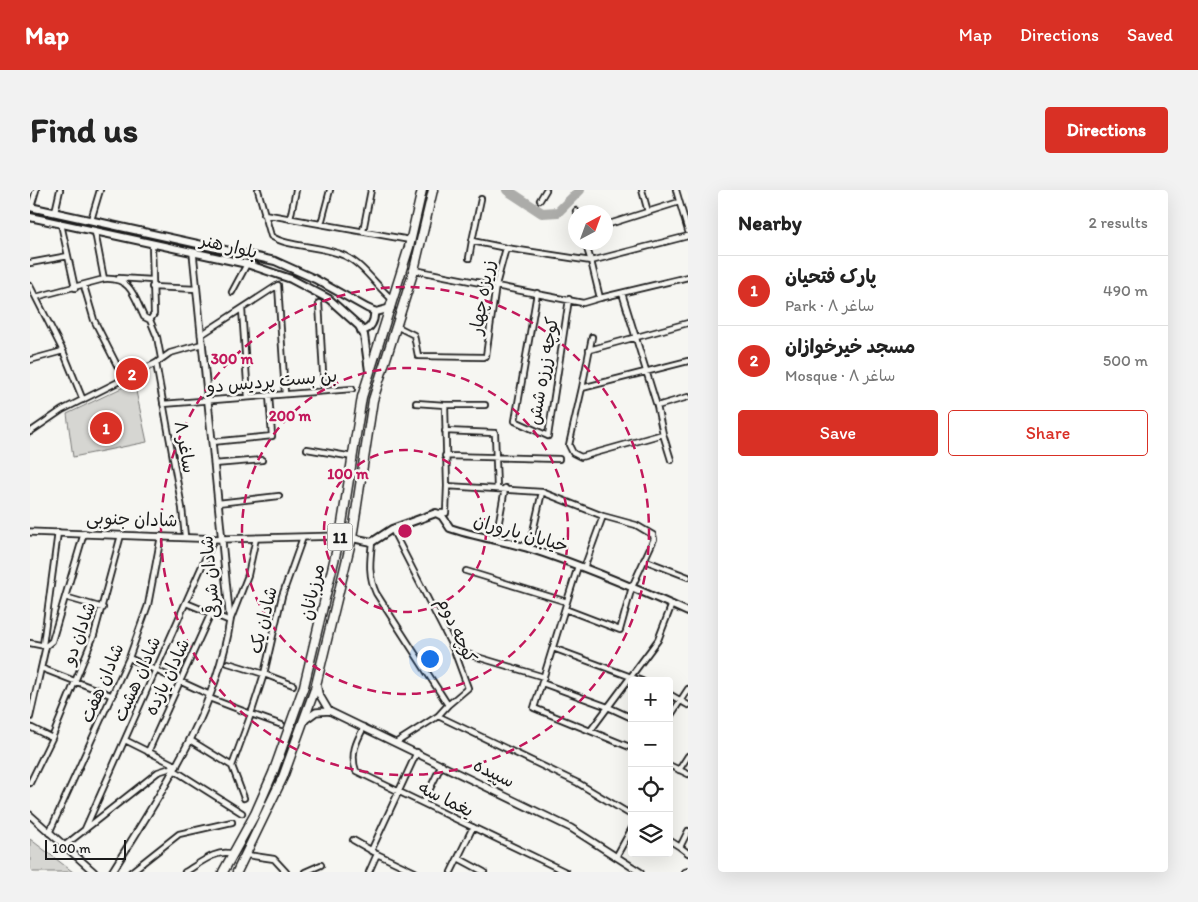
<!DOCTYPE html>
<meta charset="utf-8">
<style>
:root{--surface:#fff;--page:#f2f2f2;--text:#222;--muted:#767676;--line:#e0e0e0;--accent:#d93025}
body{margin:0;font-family:Itim,"Playpen Sans Arabic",sans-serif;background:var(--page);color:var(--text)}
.controls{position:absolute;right:15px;bottom:15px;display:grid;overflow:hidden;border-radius:5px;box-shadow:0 5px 20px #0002}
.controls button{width:45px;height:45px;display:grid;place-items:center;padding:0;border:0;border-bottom:1px solid var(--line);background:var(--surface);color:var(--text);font:25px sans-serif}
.compass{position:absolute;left:538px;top:15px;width:45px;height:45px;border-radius:50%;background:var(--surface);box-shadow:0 5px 20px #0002;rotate:41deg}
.scale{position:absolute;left:15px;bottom:12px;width:81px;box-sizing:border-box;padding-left:5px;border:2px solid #1c1c1c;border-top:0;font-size:14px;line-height:18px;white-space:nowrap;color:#1c1c1c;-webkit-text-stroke:4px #f6f6f2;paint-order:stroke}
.you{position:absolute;left:399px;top:468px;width:18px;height:18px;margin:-12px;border:4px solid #fff;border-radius:50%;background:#1a73e8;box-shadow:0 0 0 8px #1a73e833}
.badge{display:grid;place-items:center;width:32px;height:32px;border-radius:50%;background:var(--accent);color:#fff;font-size:16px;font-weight:700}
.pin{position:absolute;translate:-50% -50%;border:2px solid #fff;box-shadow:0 1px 5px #0006}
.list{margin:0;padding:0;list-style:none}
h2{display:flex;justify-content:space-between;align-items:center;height:65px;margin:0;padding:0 20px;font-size:21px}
h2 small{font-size:16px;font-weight:400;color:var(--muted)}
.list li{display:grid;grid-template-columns:32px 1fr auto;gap:15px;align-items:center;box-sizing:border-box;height:70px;padding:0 20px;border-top:1px solid var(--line)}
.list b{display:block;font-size:19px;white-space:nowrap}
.list p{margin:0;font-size:16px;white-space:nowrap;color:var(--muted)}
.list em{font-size:16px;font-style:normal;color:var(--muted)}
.actions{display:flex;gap:10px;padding:15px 20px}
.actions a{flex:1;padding:11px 0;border:1px solid var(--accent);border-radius:5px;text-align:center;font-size:18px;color:var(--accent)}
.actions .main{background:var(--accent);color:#fff}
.icon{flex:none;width:28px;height:28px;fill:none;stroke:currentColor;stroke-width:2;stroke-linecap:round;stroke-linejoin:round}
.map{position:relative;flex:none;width:658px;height:682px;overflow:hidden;border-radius:5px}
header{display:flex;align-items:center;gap:30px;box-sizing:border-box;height:70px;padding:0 25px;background:var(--accent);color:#fff}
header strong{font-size:24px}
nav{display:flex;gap:28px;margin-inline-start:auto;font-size:18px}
.intro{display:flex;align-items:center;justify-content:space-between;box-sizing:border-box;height:120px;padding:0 30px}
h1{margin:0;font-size:35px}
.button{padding:12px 22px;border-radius:5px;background:var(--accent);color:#fff;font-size:18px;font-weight:700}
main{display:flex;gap:30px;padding:0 30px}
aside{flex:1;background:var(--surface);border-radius:5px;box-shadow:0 5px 20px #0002}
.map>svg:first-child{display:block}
</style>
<header>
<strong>Map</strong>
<nav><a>Map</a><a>Directions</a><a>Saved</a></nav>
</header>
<div class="intro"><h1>Find us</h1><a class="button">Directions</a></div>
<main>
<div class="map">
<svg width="658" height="682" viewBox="0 0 658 682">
<rect width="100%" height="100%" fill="#f6f6f2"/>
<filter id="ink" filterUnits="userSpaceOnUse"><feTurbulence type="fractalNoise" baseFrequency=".02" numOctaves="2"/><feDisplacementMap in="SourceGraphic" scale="10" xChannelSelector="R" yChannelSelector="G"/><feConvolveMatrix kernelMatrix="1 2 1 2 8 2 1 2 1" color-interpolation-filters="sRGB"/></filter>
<g filter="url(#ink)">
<path fill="#d6d6d2" stroke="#797977" d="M104 192 117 252 43 267 37 224Z
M0 649 43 682H0Z"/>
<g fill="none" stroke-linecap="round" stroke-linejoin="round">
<path stroke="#acaca9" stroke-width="10" d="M477 0 512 23 528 22 550 0"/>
<g stroke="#1c1c1c" stroke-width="8">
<path id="minor" d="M228 0 241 46C259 58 292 55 315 66 334 75 347 97 363 110
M612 0 618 22
M646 0 658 41
M451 9 442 51 476 58
M510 10 516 0
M1 17 6 0
M546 21 547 22
M25 22 30 0
M234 24 380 50
M260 29 266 0
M61 30 70 0
M31 34 45 98
M291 34 300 0
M576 35 649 12
M333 41 341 0
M555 52 561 71 658 46
M439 68 442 51
M0 73 38 66
M384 80 553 113 570 108
M89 88 122 90
M74 89C101 87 104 106 114 127L120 130 127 147 131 168
M0 96 33 161 53 210
M54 96 64 130 94 189
M122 97 167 99
M202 102 217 74
M507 103 485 231 518 246 539 109
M592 103 627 216 658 207
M6 107 74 89 65 42
M289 113 294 200
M212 119 218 207
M120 130 124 124 122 54
M368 137 384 145 388 166 453 167
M171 145 248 95 255 204
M562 147 552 198 658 171
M559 160 658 133
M456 166 466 95 476 58 561 71 570 108 658 87
M0 170 33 161
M126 173 152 318 155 346
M552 198 539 255 543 263 551 267 633 244 641 270
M386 213 415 215 417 296 512 302
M133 214 322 199
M415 215H455
M627 216 633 244
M415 241 465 243 467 298
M0 242 32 220 126 173 140 163 172 154
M182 252 242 246 239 205
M277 259 323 267
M415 266 529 269
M184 274 232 270
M188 313 249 306
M407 323H416L417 296
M466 348 475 298
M342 352C340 371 338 385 346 403L418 515 438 498 424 460 362 339
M499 359 512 302 573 326 606 335 623 345 624 349 602 397 590 440 535 419
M614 370 658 387
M548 376 504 518 602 558
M554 378 573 326
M436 381 537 412
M35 407 73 418
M156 413 200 431 218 385 226 348
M0 453 15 456
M13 455 28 342
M16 456 22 451 54 343
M523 458 612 491
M424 460 514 487
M99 468 180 505
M198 473 234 484 252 406 273 347
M11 478 83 506
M512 493 578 517 602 528
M639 504 658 515
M179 508 221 524 234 484 263 495
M408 526 548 593 598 623
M0 527 16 456
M639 528 658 499
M0 537 22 548
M334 537C326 552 320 564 326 581L536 682
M561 540 628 450 642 414
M95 550 147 576
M160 550 202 576 214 608
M367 552 408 526 418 515
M118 562 181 423
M639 575 658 584
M202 576 221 524 252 535
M144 580 212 623
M649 580 658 566
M0 593 22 548 64 445 91 345
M393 613 412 574
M602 618 598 623 602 625
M55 639 184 349
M658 641 650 657 658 663
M19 643 99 468 118 415 131 346
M323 650 344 662
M639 650 650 657
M34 656 128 582 147 576
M341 661 387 562
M217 665 244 669 256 682
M586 667 602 638
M428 668 454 682
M101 682 149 644 202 632
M155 682C169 674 187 658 203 664
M275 682 291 675
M339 682 347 664 385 682
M421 682 443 637
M655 682 658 681"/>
</g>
<g stroke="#1c1c1c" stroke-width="9">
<path id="tertiary" d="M0 342 191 349 310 346 322 348
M287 494 289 504 299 521 541 638 610 682
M275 530 286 522 299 521
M0 625 64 682
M82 682C130 604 186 524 200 431L163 63"/>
</g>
<g stroke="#1c1c1c" stroke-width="10">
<path id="secondary" d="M0 17 245 71 285 89 337 118 346 122 361 118
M0 27 217 74 261 89 299 109 329 136 334 145 339 181
M331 141C341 140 345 130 344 121
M322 348 342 352 362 339 406 323 412 326 420 338C445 347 472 350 498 358 552 375 605 398 658 422"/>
</g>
<g stroke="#1c1c1c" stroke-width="11">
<path id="primary" d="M193 682 225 624 243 583 274 496 310 346 332 207 379 57 392 0
M207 682 253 587 285 499 322 348 343 210 384 80 403 0"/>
</g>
<use href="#minor" stroke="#f6f6f2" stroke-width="4.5"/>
<use href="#tertiary" stroke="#f6f6f2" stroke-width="5.5"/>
<use href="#secondary" stroke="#f6f6f2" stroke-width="6"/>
<use href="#primary" stroke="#f6f6f2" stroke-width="8"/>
</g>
</g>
<g fill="none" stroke="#c2185b" stroke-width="2.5" stroke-dasharray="9 6">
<circle cx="375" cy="341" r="81"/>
<circle cx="375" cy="341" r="163"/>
<circle cx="375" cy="341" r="244"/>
</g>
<g text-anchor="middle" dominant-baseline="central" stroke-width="5" stroke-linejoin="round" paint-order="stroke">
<rect fill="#f6f6f2" stroke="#5d5d5c" stroke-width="1" x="297.5" y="333.5" width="25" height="27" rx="4"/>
<g font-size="16" font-weight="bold" fill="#1c1c1c">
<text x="310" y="347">11</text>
</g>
<g font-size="18" fill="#1c1c1c" stroke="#f6f6f2">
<text transform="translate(199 56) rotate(13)">بلوار هنر</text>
<text transform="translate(452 107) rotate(-80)">زریزه چهار</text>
<text transform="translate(513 181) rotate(-80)">کوچه زرزه شش</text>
<text transform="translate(242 191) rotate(-5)">بن بست پردیس دو</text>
<text transform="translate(155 257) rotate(80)">ساغر ٨</text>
<text transform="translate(102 329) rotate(2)">شادان جنوبی</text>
<text transform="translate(491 343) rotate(16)">خیابان باروران</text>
<text transform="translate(180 387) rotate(-95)">شادان شرقی</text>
<text transform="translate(282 402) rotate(-77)">مرزبانان</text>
<text transform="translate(233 430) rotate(-76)">شادان یک</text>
<text transform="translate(427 440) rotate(65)">کوچه دوم</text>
<text transform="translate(49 443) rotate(-70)">شادان دو</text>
<text transform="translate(137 487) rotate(-65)">شادان یازده</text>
<text transform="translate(107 489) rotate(-66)">شادان هشت</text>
<text transform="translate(72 493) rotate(-67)">شادان هفت</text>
<text transform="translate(464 583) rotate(26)">سپیده</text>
<text transform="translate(416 609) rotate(26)">یغما سه</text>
</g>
</g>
<circle cx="375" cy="341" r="8" fill="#c2185b" stroke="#f6f6f2" stroke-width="2.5"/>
<g font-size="15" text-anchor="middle" font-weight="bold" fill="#c2185b" stroke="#f6f6f2" stroke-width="5" stroke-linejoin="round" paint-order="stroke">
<text x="202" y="174">300 m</text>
<text x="260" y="231">200 m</text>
<text x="318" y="289">100 m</text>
</g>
</svg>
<div class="controls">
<button>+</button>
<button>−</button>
<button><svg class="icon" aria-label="locate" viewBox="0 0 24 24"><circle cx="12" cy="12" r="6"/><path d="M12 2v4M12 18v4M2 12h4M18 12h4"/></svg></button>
<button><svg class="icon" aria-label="layers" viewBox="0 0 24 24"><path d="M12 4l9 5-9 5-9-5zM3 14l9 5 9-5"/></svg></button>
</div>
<svg class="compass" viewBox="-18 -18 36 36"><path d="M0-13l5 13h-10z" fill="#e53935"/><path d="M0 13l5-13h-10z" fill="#767676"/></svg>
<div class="scale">100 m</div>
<div class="you"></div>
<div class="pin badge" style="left:76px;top:238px">1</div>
<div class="pin badge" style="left:102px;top:184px">2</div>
</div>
<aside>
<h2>Nearby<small>2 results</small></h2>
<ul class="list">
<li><span class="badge">1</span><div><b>پارک فتحیان</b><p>Park · ساغر ٨</p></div><em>490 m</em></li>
<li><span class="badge">2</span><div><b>مسجد خیرخوازان</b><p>Mosque · ساغر ٨</p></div><em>500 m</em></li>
</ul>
<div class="actions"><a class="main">Save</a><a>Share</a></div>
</aside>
</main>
